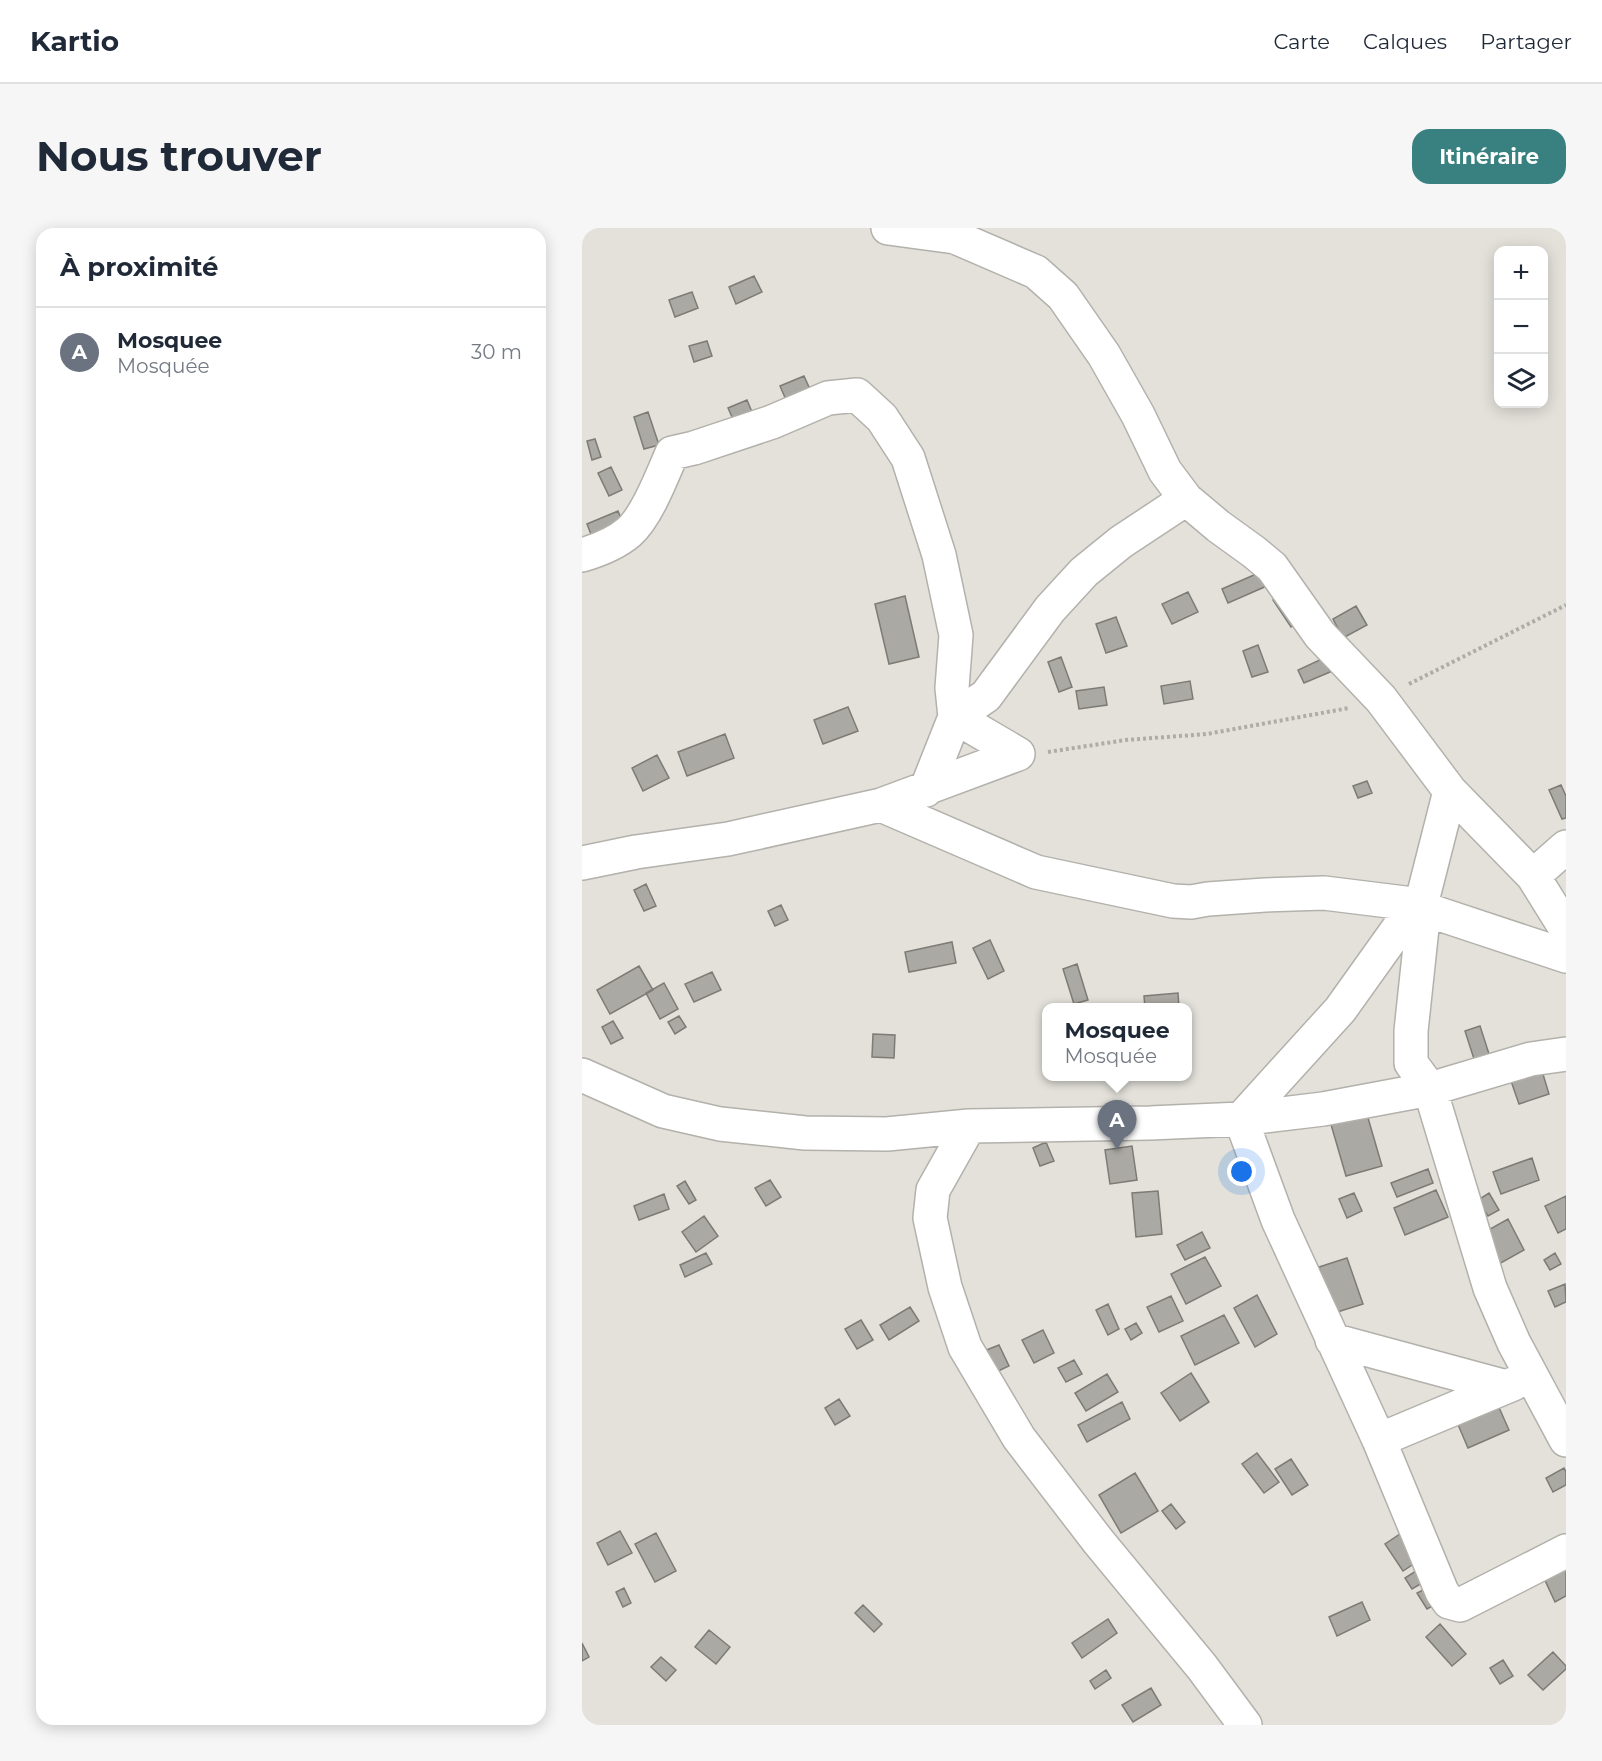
<!DOCTYPE html>
<html lang="fr">
<meta charset="utf-8">
<style>
:root{--surface:#fff;--page:#f6f6f7;--text:#1f2937;--muted:#747a83;--line:#e0e1e3;--accent:#398180}
body{margin:0;font-family:Montserrat,sans-serif;background:var(--page);color:var(--text)}
.controls{position:absolute;right:18px;top:18px;display:grid;overflow:hidden;border-radius:12px;box-shadow:0 3px 15px #0003}
.controls button{width:54px;height:54px;display:grid;place-items:center;padding:0;border:0;border-bottom:2px solid var(--line);background:var(--surface);color:var(--text);font:30px sans-serif}
.you{position:absolute;left:660px;top:944px;width:21px;height:21px;margin:-15px;border:4px solid #fff;border-radius:50%;background:#1a73e8;box-shadow:0 0 0 9px #1a73e833}
.badge{display:grid;place-items:center;width:39px;height:39px;border-radius:50%;background:var(--accent);color:#fff;font-size:20px;font-weight:700}
.pin{position:absolute;translate:-50% -50px;filter:drop-shadow(0 2px 3px #0008)}
.pin::after{content:'';position:absolute;top:32px;width:21px;height:18px;background:inherit;clip-path:polygon(0 0,100% 0,50% 100%)}
.popup{position:absolute;left:460px;top:775px;width:150px;height:78px;box-sizing:border-box;display:grid;place-content:center;border-radius:12px;background:var(--surface);filter:drop-shadow(0 2px 4px #0005);font-size:20px;white-space:nowrap;color:var(--muted)}
.popup b{font-size:22px;color:var(--text)}
.popup::after{content:'';position:absolute;left:50%;top:100%;margin-left:-12px;border:12px solid transparent;border-top-color:var(--surface)}
.list{margin:0;padding:0;list-style:none}
h2{display:flex;justify-content:space-between;align-items:center;height:78px;margin:0;padding:0 24px;font-size:26px}
h2 small{font-size:20px;font-weight:400;color:var(--muted)}
.list li{display:grid;grid-template-columns:39px 1fr auto;gap:18px;align-items:center;box-sizing:border-box;height:90px;padding:0 24px;border-top:2px solid var(--line)}
.list b{display:block;font-size:22px;white-space:nowrap}
.list p{margin:0;font-size:20px;white-space:nowrap;color:var(--muted)}
.list em{font-size:20px;font-style:normal;color:var(--muted)}
.icon{flex:none;width:33px;height:33px;fill:none;stroke:currentColor;stroke-width:2;stroke-linecap:round;stroke-linejoin:round}
.map{position:relative;flex:none;width:984px;height:1497px;overflow:hidden;border-radius:18px}
header{display:flex;align-items:center;gap:36px;box-sizing:border-box;height:84px;padding:0 30px;background:var(--surface);border-bottom:2px solid var(--line)}
header strong{font-size:28px}
nav{display:flex;gap:33px;margin-inline-start:auto;font-size:21px}
.intro{display:flex;align-items:center;justify-content:space-between;box-sizing:border-box;height:144px;padding:0 36px}
h1{margin:0;font-size:42px}
.button{padding:15px 27px;border-radius:18px;background:var(--accent);color:#fff;font-size:21px;font-weight:700}
main{display:flex;gap:36px;padding:0 36px}
aside{flex:1;background:var(--surface);border-radius:18px;box-shadow:0 3px 15px #0003}
.map>svg:first-child{display:block}
</style>
<header>
<strong>Kartio</strong>
<nav><a>Carte</a><a>Calques</a><a>Partager</a></nav>
</header>
<div class="intro"><h1>Nous trouver</h1><a class="button">Itinéraire</a></div>
<main>
<aside>
<h2>À proximité<small></small></h2>
<ul class="list">
<li><span class="badge" style="background:#6b7280">A</span><div><b>Mosquee</b><p>Mosquée</p></div><em>30 m</em></li>
</ul>
</aside>
<div class="map">
<svg width="984" height="1497" viewBox="0 0 984 1497">
<rect width="100%" height="100%" fill="#e3e1da"/>
<path fill="#aba9a3" stroke="#7d7b75" stroke-width="1.5" d="M172 48 180 64 154 76 147 59Z
M110 64 116 80 93 89 87 72Z
M125 113 130 128 112 134 107 118Z
M222 148 231 168 207 179 198 158Z
M165 172 173 191 154 198 146 180Z
M66 184 77 217 62 221 52 189Z
M13 211 19 229 10 232 5 213Z
M29 239 40 262 27 268 16 245Z
M36 283 45 305 13 317 5 296Z
M681 343 687 357 646 375 640 361Z
M606 364 616 384 590 396 580 376Z
M701 366 719 392 709 399 691 372Z
M323 368 337 429 307 436 293 376Z
M774 378 785 397 761 410 751 391Z
M534 389 545 418 524 425 514 396Z
M676 417 686 444 670 449 661 423Z
M479 429 490 459 477 464 466 434Z
M742 430 748 444 722 455 716 442Z
M608 453 611 471 582 476 579 458Z
M522 459 525 477 497 481 494 463Z
M266 479 276 503 241 516 232 492Z
M143 506 152 530 105 548 96 524Z
M75 527 87 550 61 563 50 540Z
M785 553 790 565 776 570 771 558Z
M979 557 984 568V590L980 591 967 562Z
M64 656 74 678 62 683 52 662Z
M199 677 206 692 193 698 186 683Z
M408 712 422 743 406 751 391 720Z
M370 714 374 735 327 744 323 724Z
M495 736 506 772 492 776 481 741Z
M57 738 71 762 28 786 15 762Z
M130 744 139 762 112 774 103 756Z
M82 755 96 781 78 791 64 765Z
M596 765 597 780H563L562 768Z
M97 788 104 799 93 806 86 794Z
M31 793 41 810 29 816 20 799Z
M898 798 908 829 893 834 883 803Z
M291 806 313 807 312 830 290 829Z
M960 843 967 866 937 876 929 853Z
M784 883 800 938 764 948 748 893Z
M464 914 472 933 458 938 451 920Z
M550 918 555 952 528 956 523 922Z
M950 930 957 952 919 966 911 944Z
M846 941 851 955 815 969 809 955Z
M188 952 199 969 184 978 173 960Z
M103 953 114 972 107 976 95 958Z
M854 962 866 989 823 1007 812 980Z
M576 963 580 1006 554 1009 550 965Z
M772 965 780 983 765 990 757 971Z
M907 965 917 982 906 988 896 972Z
M82 966 87 981 57 992 52 978Z
M984 968V1001L976 1005 963 978Z
M122 988 136 1008 114 1024 100 1004Z
M926 991 942 1022 917 1036 901 1005Z
M620 1004 628 1020 603 1032 595 1017Z
M124 1025 130 1036 103 1049 98 1037Z
M973 1025 979 1036 968 1042 962 1032Z
M623 1029 639 1058 604 1076 589 1046Z
M765 1030 781 1076 752 1085 737 1039Z
M983 1056 984 1074 973 1079 966 1063Z
M675 1067 695 1106 673 1119 652 1080Z
M589 1068 601 1093 577 1104 565 1079Z
M526 1076 537 1101 526 1107 514 1082Z
M328 1079 337 1093 307 1112 298 1097Z
M642 1087 657 1115 613 1137 599 1108Z
M279 1092 291 1112 275 1121 263 1101Z
M554 1095 560 1105 549 1112 543 1101Z
M461 1102 472 1125 452 1135 440 1112Z
M417 1117 427 1138 412 1145 402 1123Z
M492 1132 500 1146 484 1154 476 1140Z
M609 1145 627 1174 598 1193 579 1165Z
M525 1146 536 1164 504 1183 493 1165Z
M257 1171 268 1188 253 1197 243 1180Z
M540 1174 548 1191 505 1214 496 1197Z
M915 1175 927 1202 886 1220 874 1192Z
M675 1225 697 1254 682 1265 660 1236Z
M709 1231 726 1257 710 1267 693 1241Z
M982 1240 984 1244V1257L971 1264 964 1250Z
M553 1245 576 1283 539 1305 517 1267Z
M589 1276 603 1294 594 1301 580 1283Z
M38 1303 50 1325 26 1337 15 1315Z
M74 1305 94 1343 73 1354 53 1316Z
M818 1306 836 1333 821 1343 803 1316Z
M984 1337V1368L973 1374 961 1348Z
M840 1339 847 1351 830 1361 823 1350Z
M847 1359 856 1375 845 1381 835 1365Z
M42 1360 49 1375 41 1379 34 1364Z
M780 1374 788 1392 755 1408 747 1389Z
M281 1377 300 1396 292 1404 273 1385Z
M526 1391 535 1405 500 1430 490 1415Z
M858 1396 884 1426 870 1438 844 1409Z
M127 1402 148 1419 134 1436 113 1419Z
M0 1415 7 1429 0 1433Z
M971 1424 984 1438V1441L961 1462 946 1447Z
M79 1429 94 1442 84 1453 69 1439Z
M921 1432 931 1448 918 1456 908 1440Z
M524 1442 529 1450 513 1461 508 1453Z
M569 1460 579 1477 551 1494 540 1477Z"/>
<g fill="none" stroke-linecap="round" stroke-linejoin="round">
<g stroke="#b3b1ab" stroke-width="36">
<path id="minor" d="M306 0 373 9 454 44 481 68 522 127 556 187 583 243 604 271 636 298 672 324 690 339 738 407 799 471 868 563 951 648 984 701
M0 327C17 322 33 316 47 304 65 288 80 248 90 225L112 220 190 194 246 170 275 167 300 190 326 230 357 327 374 407 370 460 373 489 344 562
M373 489 404 468 468 381 502 344 539 314 604 271
M373 489 436 526
M299 577 454 644 591 673 609 674 626 671 683 667 742 665 839 677 842 681 984 728
M0 635 54 624 146 611 299 577 436 526
M951 648 984 619
M842 681 829 803V835L848 861 908 1060 932 1115 984 1212
M0 847 81 883 138 896 223 905 305 906 387 898 568 895 659 891 741 881 848 861 949 831 984 826
M659 891 696 992 797 1212 860 1364 867 1374 878 1377 984 1323
M659 891 758 782 818 698 839 677 868 563
M387 898 351 962 348 990 363 1059 383 1119 437 1210 516 1313 620 1439 663 1497
M750 1112 924 1159
M797 1212 931 1156"/>
</g>
<path stroke="#aeaca7" stroke-width="4" stroke-dasharray="3 3" stroke-linecap="butt" d="M827 456 984 377
M466 524 544 512 625 506 767 480"/>
<use href="#minor" stroke="#fff" stroke-width="33"/>
</g>
</svg>
<div class="controls">
<button>+</button>
<button>−</button>
<button><svg class="icon" aria-label="layers" viewBox="0 0 24 24"><path d="M12 4l9 5-9 5-9-5zM3 14l9 5 9-5"/></svg></button>
</div>
<div class="you"></div>
<div class="pin badge" style="left:535px;top:922px;background:#6b7280">A</div>
<div class="popup"><b>Mosquee</b>Mosquée</div>
</div>
</main>
